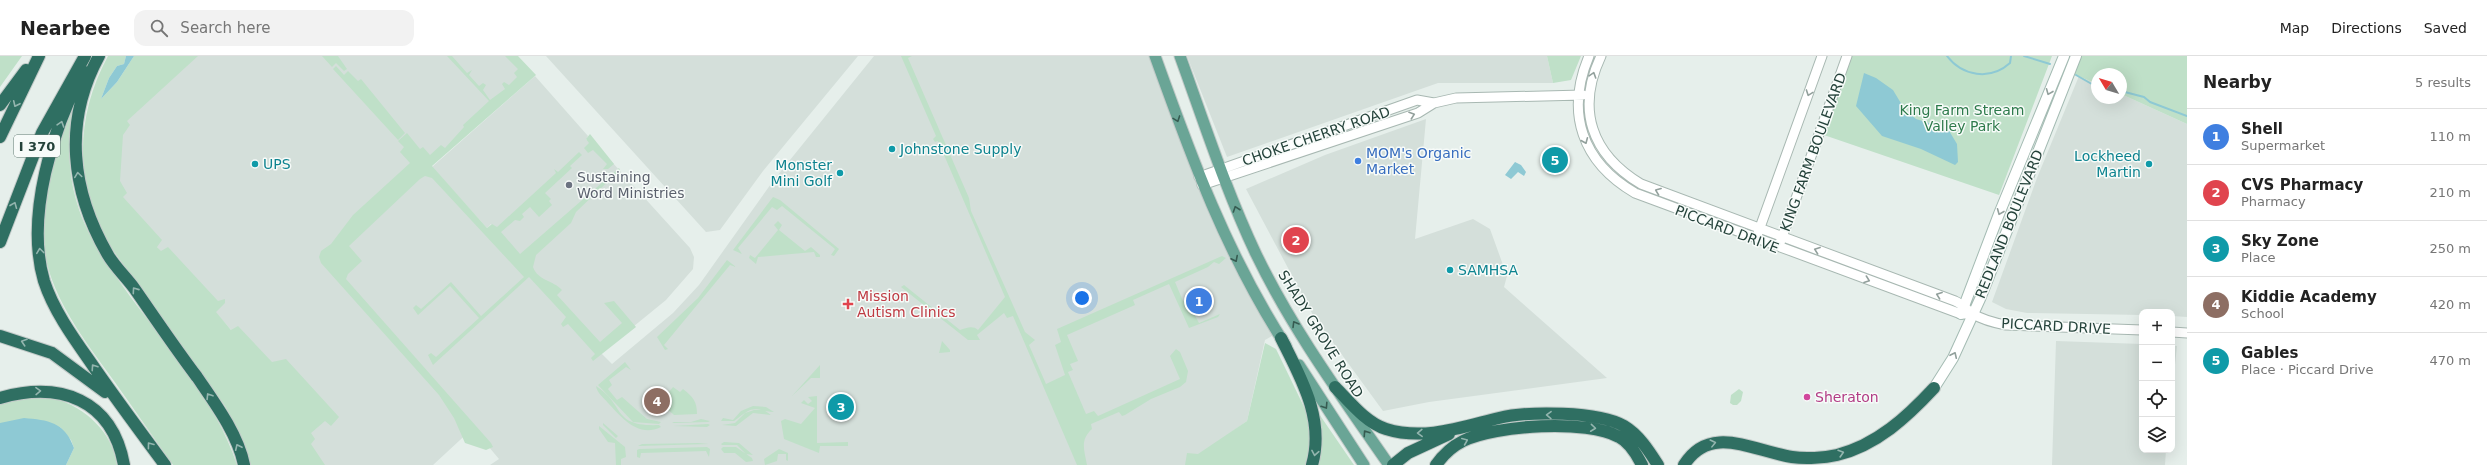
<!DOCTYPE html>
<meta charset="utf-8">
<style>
:root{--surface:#fff;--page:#f2f2f2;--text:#222;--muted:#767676;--line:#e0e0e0;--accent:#db2777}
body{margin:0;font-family:"DejaVu Sans",sans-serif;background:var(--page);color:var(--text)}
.controls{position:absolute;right:12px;bottom:12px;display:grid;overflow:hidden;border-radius:8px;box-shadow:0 4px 16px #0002}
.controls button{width:36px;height:36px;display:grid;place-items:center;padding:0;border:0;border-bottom:1px solid var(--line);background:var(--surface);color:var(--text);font:20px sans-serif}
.compass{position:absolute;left:2091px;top:12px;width:36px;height:36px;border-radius:50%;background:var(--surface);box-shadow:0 4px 16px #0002;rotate:308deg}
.you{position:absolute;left:1082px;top:242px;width:14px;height:14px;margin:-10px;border:3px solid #fff;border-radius:50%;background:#1a73e8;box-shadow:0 0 0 6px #1a73e833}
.badge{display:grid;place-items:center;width:26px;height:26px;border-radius:50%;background:var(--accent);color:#fff;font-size:13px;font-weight:700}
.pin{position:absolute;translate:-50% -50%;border:2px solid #fff;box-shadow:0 1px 4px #0006}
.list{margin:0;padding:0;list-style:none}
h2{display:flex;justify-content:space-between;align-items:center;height:52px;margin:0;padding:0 16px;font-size:17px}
h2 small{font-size:13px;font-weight:400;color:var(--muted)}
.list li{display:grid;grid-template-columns:26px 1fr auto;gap:12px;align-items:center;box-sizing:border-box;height:56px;padding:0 16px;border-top:1px solid var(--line)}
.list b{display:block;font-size:15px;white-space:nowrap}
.list p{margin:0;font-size:13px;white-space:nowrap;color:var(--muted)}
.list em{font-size:13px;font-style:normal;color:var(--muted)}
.icon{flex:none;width:22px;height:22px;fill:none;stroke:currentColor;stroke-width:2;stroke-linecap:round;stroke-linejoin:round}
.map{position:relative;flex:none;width:2187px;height:409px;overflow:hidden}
header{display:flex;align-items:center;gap:24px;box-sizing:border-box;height:56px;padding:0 20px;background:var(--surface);border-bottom:1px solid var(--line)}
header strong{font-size:19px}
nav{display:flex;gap:22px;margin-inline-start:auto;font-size:14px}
.search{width:280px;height:36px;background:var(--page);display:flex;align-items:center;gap:10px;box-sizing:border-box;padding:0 14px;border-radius:12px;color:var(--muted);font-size:15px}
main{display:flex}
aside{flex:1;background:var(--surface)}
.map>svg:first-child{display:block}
</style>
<header>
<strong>Nearbee</strong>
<div class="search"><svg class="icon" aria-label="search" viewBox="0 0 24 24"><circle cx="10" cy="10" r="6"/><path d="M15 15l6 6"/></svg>Search here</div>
<nav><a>Map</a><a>Directions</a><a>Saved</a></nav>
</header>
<main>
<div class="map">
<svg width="2187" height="409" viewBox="0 0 2187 409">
<rect width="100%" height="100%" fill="#e6efeb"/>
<path fill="#d4dfda" d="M189 0H512L529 18 427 110 489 178 496 171 491 168 487 172 432 111 535 20 588 80 586 84H592L690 192 694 201 693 213 666 244 601 297 612 308 673 257 699 229 773 125 874 0H1154L1195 113 1277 277 1265 284 1247 365 1185 409H490L499 403 473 372 433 409H315L241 285 114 143 121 61Z
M546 0H858L763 115 720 174 706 176Z
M1187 0H1547L1553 27H1438L1227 101Z
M2079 20 2097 28V42H2121V38L2187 68V261L2172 260V256H2142V259L2027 257 2006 253 1992 246 2037 122Z
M1426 63 1415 183 1473 163 1490 173 1507 220 1504 231 1607 322 1429 346 1383 355 1313 259 1246 133 1325 99Z
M2056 285 2142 288V394H2166L2165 409H2052Z
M2172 290H2177L2172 337Z"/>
<path fill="#bfe0c8" d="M0 0H22L0 31Z
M108 0H126L124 8 117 10 109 22 101 43 117 26 134 0H198L127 65 130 69 123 79 120 125 127 137 123 141 162 184 157 191 161 195 168 191 218 245 225 243V247L216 256 231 274 238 270 272 306 286 303 339 361 331 370 325 365 311 377 315 383 311 388 325 409H250L240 378 225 350 115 197C74 136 73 64 108 0Z
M322 0H338L347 13 344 15 336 7 332 11Z
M447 0H452L467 17 472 14 469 19 479 30 483 27 486 29 483 34 490 44 505 33 502 28 504 26 509 29 517 21 514 17 518 13 505 0H518L536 19 432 110 487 172 492 168 497 171 556 117 554 113 558 116 579 96 582 99 570 110 572 112 545 137 551 143 549 145 552 149 539 161 530 151 522 158 524 161 520 165 515 164 501 176 520 198 619 112 620 114 576 156 571 167 536 199 533 211C538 225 553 224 562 234L557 239 600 286 622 267 604 247 614 245 636 271 593 305 591 302 595 298 568 268 563 271 561 268 566 261 529 221 433 309 428 299 431 297 436 301 479 262 450 230 418 259 413 252 416 249 421 253 451 226 481 260 524 221 432 122 425 120 420 123 349 190 362 205 348 218 346 223 491 387 493 391 486 394 465 387 454 362 439 339 321 207 319 201 321 195 331 188 353 159 410 107 400 96 404 91 398 85 407 77 420 93 423 91 430 99 441 89 445 92 464 71 463 69 489 45Z
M901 0H912L908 2 969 142 971 155 1025 276 1035 284 1029 289 1046 328 1065 319 1055 289 1061 286 1057 273 1222 200 1226 202 1219 208 1214 206 1208 211 1175 226 1183 245 1189 242 1193 249 1190 250 1199 267 1220 258 1218 261 1189 272 1169 228 1133 244 1135 249 1067 279 1078 305 1070 308 1073 314 1068 316 1086 358 1094 355 1098 360 1180 323 1170 300 1176 293 1180 296 1188 315 1186 326 1180 331 1151 343 1125 359 1122 360 1119 356 1091 368 1092 373C1080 384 1084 393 1087 409H1077L1013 260 1007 262 1004 257 977 279 980 284H968L901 231 904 229 960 274C966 272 973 269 978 274L1005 241 938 85 935 86 933 83 936 80Z
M1547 0H1581L1571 24 1553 27Z
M1851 0H2052L1999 139 1821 78Z
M2075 0H2187V68L2121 38V18H2097V28L2069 16Z
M336 10 344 19 348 15 358 25 361 23 405 77 398 84 333 13Z
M74 45C75 55 71 65 70 75 68 99 70 124 77 147 86 178 104 203 122 229 161 284 217 345 237 409H173C153 381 134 353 114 325 77 274 36 223 43 156 46 117 60 81 74 45Z
M590 78 614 108 608 113H603L607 108 593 94 588 97 584 92 589 87 586 83Z
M773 141 780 144 839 193 834 200 831 199 835 193 782 150 777 154 772 151 738 192 742 198 733 194Z
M778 165 782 169 779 174 805 195 811 191 820 199V201H816L814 196 758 201 756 208 749 202 750 199 755 202 778 174 774 169Z
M727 204 736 211 730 209 664 289 668 293 665 294 657 281 698 242Z
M942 285 950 294V296L939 297Z
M1265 287 1276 293 1306 355 1309 373V393L1305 409H1185L1187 397 1198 398 1247 365Z
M625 306 631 314 626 311 609 324 612 329 608 333 617 344 622 341 647 363 661 366 659 368 633 366 598 329Z
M820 309V322H811L792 340Z
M596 330C626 349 611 371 659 369L661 371C638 382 622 362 608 347 604 342 597 337 596 330Z
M673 331 680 336 683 333C693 341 697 345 697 358L674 359 666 352 665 341Z
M1739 333 1743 336 1741 345 1737 349H1733L1730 347 1731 339Z
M817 340V387L848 386V390H820L819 397 784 383 781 365 785 363 801 368 815 352 801 347 804 344 808 348 812 345 808 341Z
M55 342C86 353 112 375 117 409H66L74 392 71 384 60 371 0 367V346L8 343Z
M753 350 766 351 774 356C750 353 755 349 734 365H721L723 362 733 364 741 355Z
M754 354H764L771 359 753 357 736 370 722 369 735 367 745 357Z
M1317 355 1354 409H1316Z
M701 363 710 365 708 366 674 367 672 366H691Z
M603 367 618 380 616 382 603 369Z
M708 368 710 369 707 371 673 370Z
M599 370 625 391 626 401 621 403V409H616L615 387 608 386 599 373Z
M724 386 739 387 753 399 746 398 737 389H722L721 388Z
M698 387 709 388 638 390 642 388Z
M707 391 710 393 709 401 706 395 641 397 640 402 637 401V394L639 393Z
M723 391H736L752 402 753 405 746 406 735 397H724L721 393Z
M779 393 788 397V405L786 404V398H778L777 405 765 409 764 403Z"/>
<path fill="#8ec9d4" d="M126 0H134L117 26 101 43 109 22 117 10 124 8Z
M1864 17 1876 22 1893 34 1905 54 1916 63 1948 73 1957 88 1958 106 1955 109 1921 93 1882 80 1856 50Z
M1515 106 1521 109 1526 116 1524 120 1518 116 1511 123 1505 119Z
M24 362C48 364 65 366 74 392L66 409H0V367Z"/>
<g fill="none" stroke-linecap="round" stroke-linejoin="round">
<path stroke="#8ec9d4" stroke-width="2" d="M1947 0C1962 20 1990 25 2010 7L2011 0
M2024 0 2050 8
M2076 19 2097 31
M2121 35 2144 41 2150 46 2187 60"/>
<g stroke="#a8b8b2" stroke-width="11">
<path id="tertiary" d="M1589 0C1565 57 1582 106 1635 137L1961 258H1967
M1601 0C1576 53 1591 98 1641 128L1955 245C1962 248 1966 253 1973 258 1983 264 1995 267 2006 269L2142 274
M1199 121 1417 44 1434 47
M1202 129 1418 57 1434 47 1456 42 1583 39
M1758 177 1822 0
M1780 187 1847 0
M2172 276 2187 277"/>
</g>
<g stroke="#a4bbb3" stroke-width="12">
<path id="secondary" d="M1961 258 1999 158 2064 0
M1934 332 1953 302 1980 243 2076 0"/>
</g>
<g stroke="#c2cac8" stroke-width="13">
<path id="primary" d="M1155 0C1192 103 1226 197 1286 290
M1180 0C1204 66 1226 135 1256 198 1292 273 1342 341 1389 409
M1299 309 1364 409"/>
</g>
<g stroke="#c2cac8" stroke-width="14">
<path id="motorway" d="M99 0C63 66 71 135 108 199 115 211 126 221 134 232 155 262 175 292 197 321 214 346 238 378 244 409
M83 15C53 72 25 160 44 225 53 253 72 280 89 304 113 339 139 374 165 409
M0 49 26 14
M0 81 39 0
M0 186 42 77 85 0
M0 280 52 297 105 336
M1281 282C1301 322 1325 363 1312 409
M1335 331C1349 345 1366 367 1386 373 1424 385 1462 371 1499 362 1528 355 1598 355 1624 370 1639 379 1649 395 1658 409
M0 342C60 325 112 343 124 409
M1393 409 1408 397 1449 378
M1436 409C1443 399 1451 391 1463 385 1495 369 1588 363 1619 381 1629 386 1637 399 1642 409
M1684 409C1710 367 1753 395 1792 401 1805 403 1824 402 1837 399 1877 389 1907 361 1934 332"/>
</g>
<use href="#tertiary" stroke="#fff" stroke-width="9"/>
<use href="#secondary" stroke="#fff" stroke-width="10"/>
<use href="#primary" stroke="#6aa596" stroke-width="11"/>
<use href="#motorway" stroke="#2f6f62" stroke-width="12"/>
</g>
<defs><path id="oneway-chevron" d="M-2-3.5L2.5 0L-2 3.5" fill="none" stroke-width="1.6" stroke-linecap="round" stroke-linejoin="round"/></defs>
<g stroke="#92a09c">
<use href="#oneway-chevron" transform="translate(1593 19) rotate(-72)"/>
<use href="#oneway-chevron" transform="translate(2049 36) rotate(112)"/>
<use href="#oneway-chevron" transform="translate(1809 37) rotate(110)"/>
<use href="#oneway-chevron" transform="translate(1412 59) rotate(-19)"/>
<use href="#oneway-chevron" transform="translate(1585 85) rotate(67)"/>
<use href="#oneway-chevron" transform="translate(1658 135) rotate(-159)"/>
<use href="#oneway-chevron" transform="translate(2000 156) rotate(112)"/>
<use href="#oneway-chevron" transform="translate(1817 194) rotate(-160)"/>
<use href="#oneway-chevron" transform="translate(1867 224) rotate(20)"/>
<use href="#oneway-chevron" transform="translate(1939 239) rotate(-160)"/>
<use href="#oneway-chevron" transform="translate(1954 299) rotate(-65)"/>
</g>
<g stroke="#93b5ae">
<use href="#oneway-chevron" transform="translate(16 48) rotate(115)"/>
<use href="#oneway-chevron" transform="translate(61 68) rotate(-72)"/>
<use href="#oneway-chevron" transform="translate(78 119) rotate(-98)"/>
<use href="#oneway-chevron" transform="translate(14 149) rotate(-68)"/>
<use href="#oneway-chevron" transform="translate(40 195) rotate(-97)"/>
<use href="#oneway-chevron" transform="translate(135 234) rotate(-125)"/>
<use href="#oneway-chevron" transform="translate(24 286) rotate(-162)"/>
<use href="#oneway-chevron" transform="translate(94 311) rotate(-124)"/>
<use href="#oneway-chevron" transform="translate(38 335) rotate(-1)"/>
<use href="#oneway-chevron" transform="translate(209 340) rotate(-122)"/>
<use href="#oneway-chevron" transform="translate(1549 359) rotate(-179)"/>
<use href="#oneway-chevron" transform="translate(1593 372) rotate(6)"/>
<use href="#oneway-chevron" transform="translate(1420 377) rotate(178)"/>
<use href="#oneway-chevron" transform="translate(1465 385) rotate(-23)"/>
<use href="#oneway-chevron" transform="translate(1713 387) rotate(-14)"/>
<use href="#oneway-chevron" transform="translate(150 389) rotate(-127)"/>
<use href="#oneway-chevron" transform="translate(238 391) rotate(-115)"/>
<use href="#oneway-chevron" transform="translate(1315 397) rotate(100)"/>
<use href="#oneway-chevron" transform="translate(1841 397) rotate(-17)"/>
</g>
<g stroke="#365b51">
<use href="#oneway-chevron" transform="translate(1177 63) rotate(70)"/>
<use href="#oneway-chevron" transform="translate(1236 153) rotate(-109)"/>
<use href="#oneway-chevron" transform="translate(1235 203) rotate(63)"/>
<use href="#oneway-chevron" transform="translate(1295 268) rotate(-121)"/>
<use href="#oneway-chevron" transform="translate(1325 350) rotate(57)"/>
<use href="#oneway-chevron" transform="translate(1366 377) rotate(-124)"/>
</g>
<g fill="#0f9aa8" stroke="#f7fbf9" stroke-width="1.5">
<circle cx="892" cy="93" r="4"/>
<circle cx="255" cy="108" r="4"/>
<circle cx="2149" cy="108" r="4"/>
<circle cx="840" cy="117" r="4"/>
<circle cx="1450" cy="214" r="4"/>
</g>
<circle fill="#3f7fe0" stroke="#f7fbf9" stroke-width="1.5" cx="1358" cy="105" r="4"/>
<circle fill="#6b7280" stroke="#f7fbf9" stroke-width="1.5" cx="569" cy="129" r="4"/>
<path fill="#e0444e" stroke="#f7fbf9" stroke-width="1.5" d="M846 242h4v4h4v4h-4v4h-4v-4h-4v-4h4z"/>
<circle fill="#d1479c" stroke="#f7fbf9" stroke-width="1.5" cx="1807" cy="341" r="4"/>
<g text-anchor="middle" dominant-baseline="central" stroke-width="3" stroke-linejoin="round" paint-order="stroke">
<rect fill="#f7fbf9" stroke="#637a73" stroke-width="1" x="14" y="79" width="46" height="22" rx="3"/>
<g font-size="13" font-weight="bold" fill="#24423a">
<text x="37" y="90">I 370</text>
</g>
<g font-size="14" fill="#2d7a4b" stroke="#f7fbf9">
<text x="1962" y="54">King Farm Stream<tspan x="1962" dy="16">Valley Park</tspan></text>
</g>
<g font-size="14" fill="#24423a" stroke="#f7fbf9">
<text transform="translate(1316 80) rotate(-19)">CHOKE CHERRY ROAD</text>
<text transform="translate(1813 96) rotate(-70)">KING FARM BOULEVARD</text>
<text transform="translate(2009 168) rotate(-68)">REDLAND BOULEVARD</text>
<text transform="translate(1727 173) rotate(21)">PICCARD DRIVE</text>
<text transform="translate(2056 270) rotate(3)">PICCARD DRIVE</text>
<text transform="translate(1321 278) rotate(58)">SHADY GROVE ROAD</text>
</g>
<g font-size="14" fill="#0d838f" stroke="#f7fbf9" text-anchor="start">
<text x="900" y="93">Johnstone Supply</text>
<text x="2141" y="100" text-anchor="end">Lockheed<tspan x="2141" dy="16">Martin</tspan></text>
<text x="263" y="108">UPS</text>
<text x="832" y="109" text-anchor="end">Monster<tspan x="832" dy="16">Mini Golf</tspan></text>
<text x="1458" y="214">SAMHSA</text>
</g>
<g font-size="14" fill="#366cbe" stroke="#f7fbf9" text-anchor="start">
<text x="1366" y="97">MOM's Organic<tspan x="1366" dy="16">Market</tspan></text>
</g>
<g font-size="14" fill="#5b616d" stroke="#f7fbf9" text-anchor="start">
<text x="577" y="121">Sustaining<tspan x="577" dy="16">Word Ministries</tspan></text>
</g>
<g font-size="14" fill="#be3a42" stroke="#f7fbf9" text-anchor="start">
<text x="857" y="240">Mission<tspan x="857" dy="16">Autism Clinics</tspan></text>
</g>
<g font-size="14" fill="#b23c85" stroke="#f7fbf9" text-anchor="start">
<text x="1815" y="341">Sheraton</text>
</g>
</g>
</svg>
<div class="controls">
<button>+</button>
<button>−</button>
<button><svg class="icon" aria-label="locate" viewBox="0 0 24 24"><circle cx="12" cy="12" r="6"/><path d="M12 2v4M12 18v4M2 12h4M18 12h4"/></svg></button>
<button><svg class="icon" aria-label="layers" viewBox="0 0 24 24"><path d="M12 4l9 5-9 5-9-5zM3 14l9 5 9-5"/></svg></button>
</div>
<svg class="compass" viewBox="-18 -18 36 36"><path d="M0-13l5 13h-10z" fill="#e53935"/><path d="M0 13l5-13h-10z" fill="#767676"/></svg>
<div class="you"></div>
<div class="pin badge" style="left:1199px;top:245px;background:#3f7fe0">1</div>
<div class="pin badge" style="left:1296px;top:184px;background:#e0444e">2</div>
<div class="pin badge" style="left:841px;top:351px;background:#0f9aa8">3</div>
<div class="pin badge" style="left:657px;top:345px;background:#8d6e63">4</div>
<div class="pin badge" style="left:1555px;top:104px;background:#0f9aa8">5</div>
</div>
<aside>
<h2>Nearby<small>5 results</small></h2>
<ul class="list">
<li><span class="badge" style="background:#3f7fe0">1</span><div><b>Shell</b><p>Supermarket</p></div><em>110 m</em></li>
<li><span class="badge" style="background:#e0444e">2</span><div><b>CVS Pharmacy</b><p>Pharmacy</p></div><em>210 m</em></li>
<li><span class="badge" style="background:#0f9aa8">3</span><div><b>Sky Zone</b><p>Place</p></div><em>250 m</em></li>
<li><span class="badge" style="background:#8d6e63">4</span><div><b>Kiddie Academy</b><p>School</p></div><em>420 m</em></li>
<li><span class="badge" style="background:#0f9aa8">5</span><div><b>Gables</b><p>Place · Piccard Drive</p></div><em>470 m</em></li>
</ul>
</aside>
</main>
